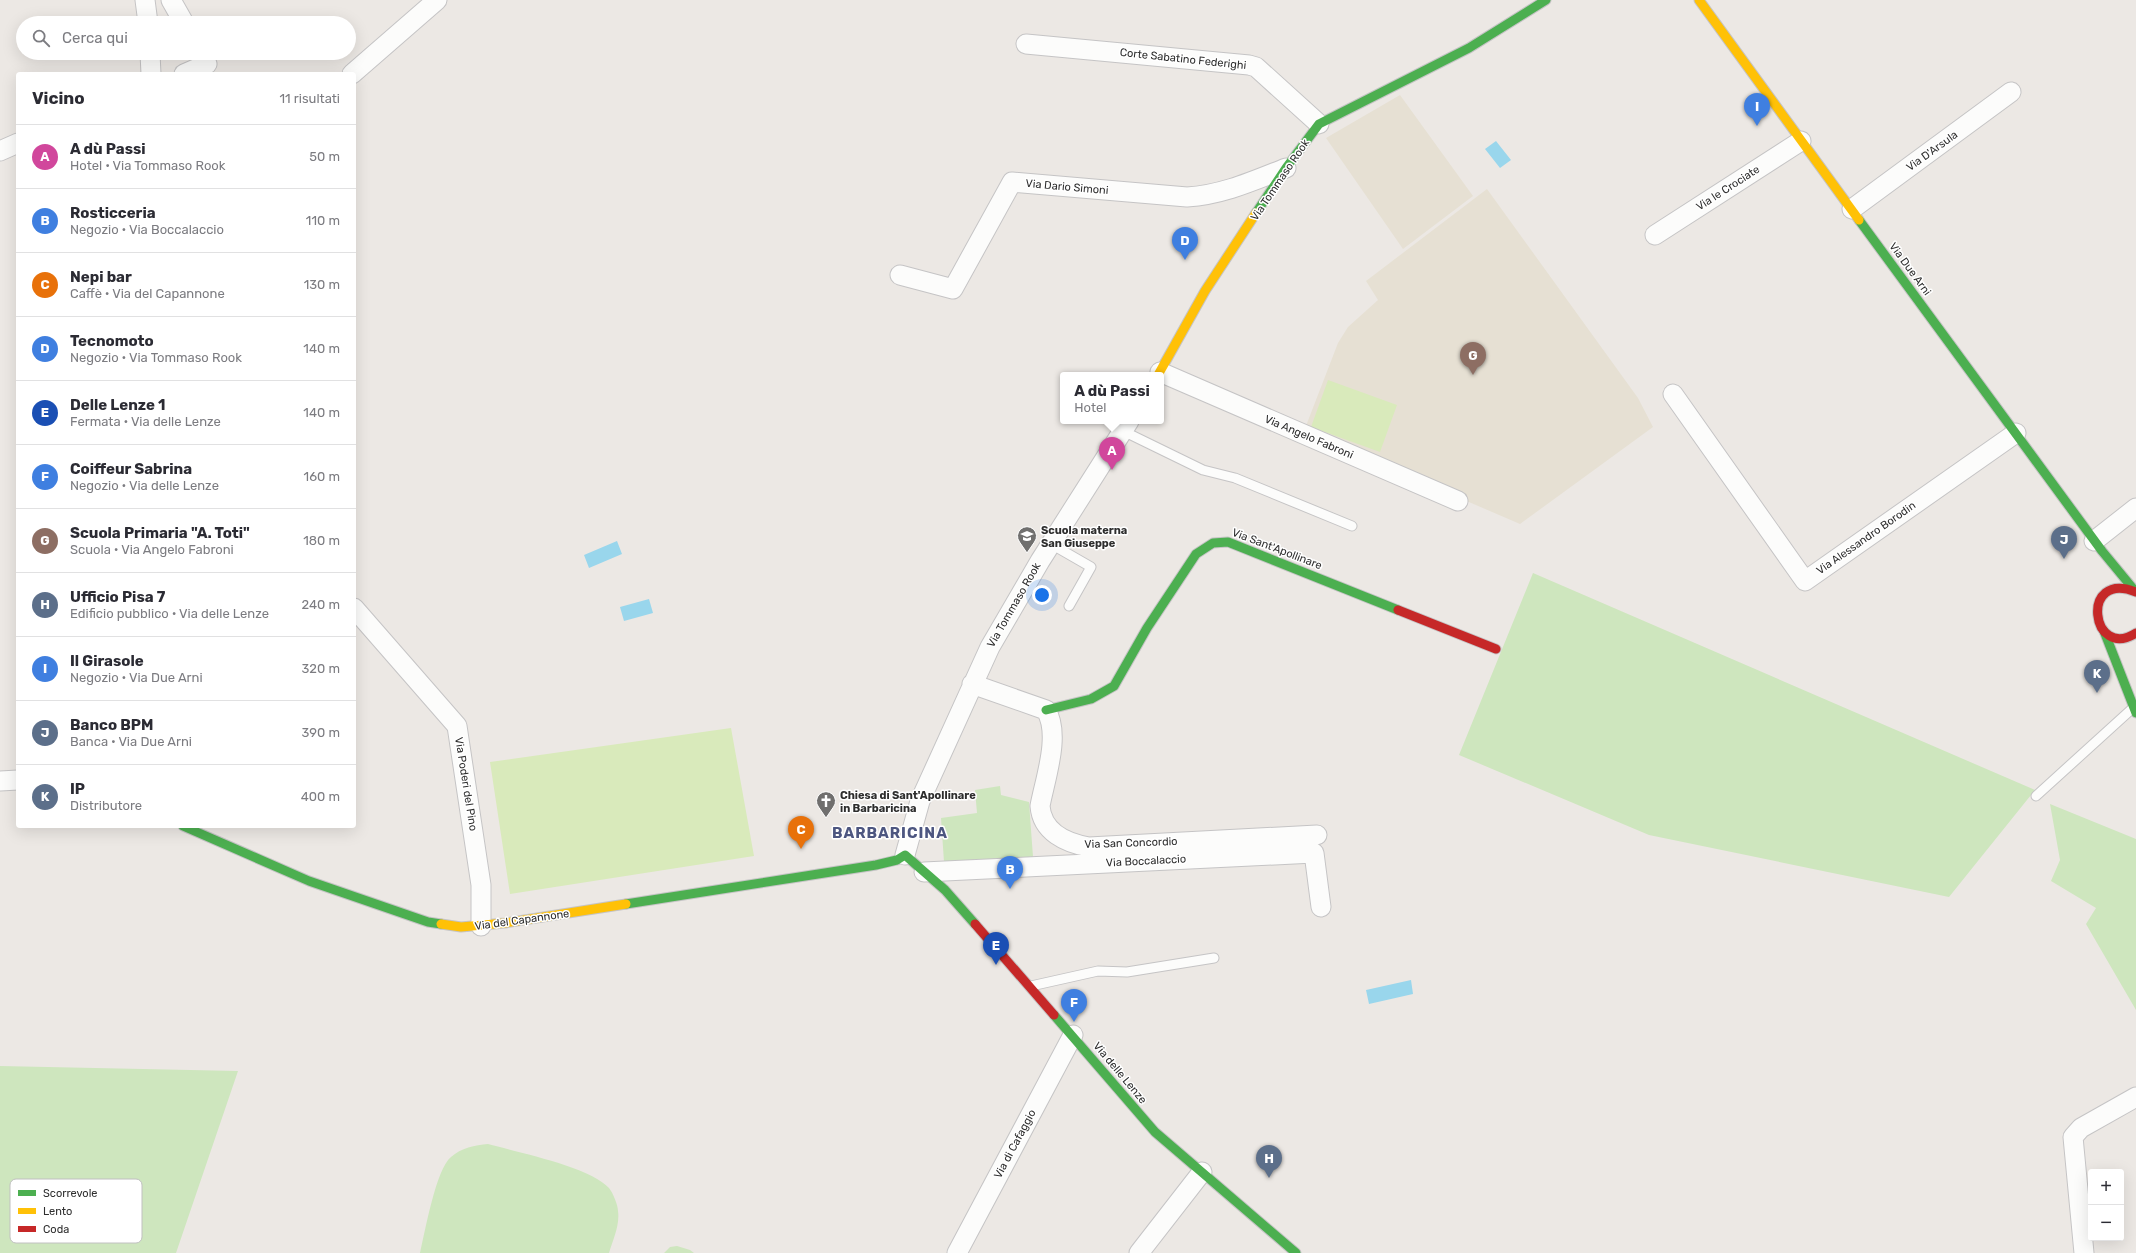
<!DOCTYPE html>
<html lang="it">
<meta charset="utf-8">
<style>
:root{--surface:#fff;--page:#f2f2f3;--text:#2b2b33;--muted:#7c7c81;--line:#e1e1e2;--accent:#706f6e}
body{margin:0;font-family:Rubik,sans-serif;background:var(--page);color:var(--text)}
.controls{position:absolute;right:12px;bottom:12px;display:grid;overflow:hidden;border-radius:4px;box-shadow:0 4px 16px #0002}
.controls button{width:36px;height:36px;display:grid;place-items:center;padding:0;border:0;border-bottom:1px solid var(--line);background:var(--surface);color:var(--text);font:20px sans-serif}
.you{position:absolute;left:1042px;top:595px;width:14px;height:14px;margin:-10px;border:3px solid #fff;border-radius:50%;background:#1a73e8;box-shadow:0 0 0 6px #1a73e833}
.badge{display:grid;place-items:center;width:26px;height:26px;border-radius:50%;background:var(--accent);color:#fff;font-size:13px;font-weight:700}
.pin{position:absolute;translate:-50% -33px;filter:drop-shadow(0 1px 2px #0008)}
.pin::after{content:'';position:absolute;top:21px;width:14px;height:12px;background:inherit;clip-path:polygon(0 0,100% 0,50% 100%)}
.popup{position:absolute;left:1060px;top:372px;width:104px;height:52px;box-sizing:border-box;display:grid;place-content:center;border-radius:4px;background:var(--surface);filter:drop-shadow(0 1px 3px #0005);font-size:13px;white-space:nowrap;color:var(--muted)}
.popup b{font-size:15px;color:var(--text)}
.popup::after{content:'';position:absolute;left:50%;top:100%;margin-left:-8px;border:8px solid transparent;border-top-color:var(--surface)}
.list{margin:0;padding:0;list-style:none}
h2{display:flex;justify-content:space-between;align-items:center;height:52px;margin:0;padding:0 16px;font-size:17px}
h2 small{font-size:13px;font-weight:400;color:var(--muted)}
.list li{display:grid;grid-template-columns:26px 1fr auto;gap:12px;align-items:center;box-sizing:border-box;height:64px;padding:0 16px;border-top:1px solid var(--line)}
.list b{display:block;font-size:15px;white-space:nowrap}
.list p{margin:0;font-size:13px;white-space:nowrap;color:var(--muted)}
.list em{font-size:13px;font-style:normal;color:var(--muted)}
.icon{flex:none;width:22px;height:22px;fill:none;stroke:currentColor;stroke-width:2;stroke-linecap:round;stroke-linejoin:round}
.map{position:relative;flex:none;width:2136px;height:1253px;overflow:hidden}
.search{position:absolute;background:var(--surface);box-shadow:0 4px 16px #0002;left:16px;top:16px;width:340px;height:44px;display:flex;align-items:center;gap:10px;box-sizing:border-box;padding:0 14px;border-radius:22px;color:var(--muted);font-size:15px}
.panel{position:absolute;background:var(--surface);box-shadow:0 4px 16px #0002;left:16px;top:72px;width:340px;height:756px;border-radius:4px}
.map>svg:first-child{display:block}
</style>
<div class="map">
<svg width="2136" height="1253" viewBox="0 0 2136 1253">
<rect width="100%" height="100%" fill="#ece8e4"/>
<path fill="#e6e0d3" d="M1400 95 1473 196 1403 249 1326 138Z
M1487 189 1638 398 1653 427 1520 524 1304 431 1338 343 1348 327 1378 300 1366 281Z"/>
<path fill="#cee6be" d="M1533 573 2035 790 1949 897 1649 835 1459 755Z
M1000 786 1001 795 1029 802 1033 857 944 862 941 818 977 813 975 790Z
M2050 804 2136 839V1010L2086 924 2096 908 2051 881 2060 860Z
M0 1066 238 1071 176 1253H0Z
M488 1144C517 1152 591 1167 609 1188 613 1193 618 1205 618 1211 620 1225 613 1240 609 1253H420C425 1232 436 1169 451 1157 461 1148 475 1145 488 1144Z
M677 1246 690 1250 694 1253H664L670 1247Z"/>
<path fill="#d9eabb" d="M1328 380 1397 405 1380 452 1311 427Z
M731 728 754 856 510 894 490 762Z"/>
<path fill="#99d6ec" d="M1496 141 1511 160 1500 168 1485 149Z
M617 541 622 554 589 568 584 555Z
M649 599 653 613 624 621 620 607Z
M1411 980 1413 994 1369 1004 1366 990Z"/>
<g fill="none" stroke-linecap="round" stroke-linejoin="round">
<g stroke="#c5c4c5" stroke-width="11">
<path id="lane" d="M1123 431 1203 470 1235 478 1352 526
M1051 544 1091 567 1069 606
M2036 796 2134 707
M1031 986 1098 971 1127 972 1214 958"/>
</g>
<g stroke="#c5c4c5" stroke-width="21">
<path id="street" d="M145 0 148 23
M171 0 184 23
M1026 44 1249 65 1256 67 1319 124
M150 53 151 74
M184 74 207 64
M352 74 437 0
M0 151 18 143
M1852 209 2011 92
M1655 235 1801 141
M900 275 953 289 1012 182 1187 197C1222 195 1253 181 1286 168
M1160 372 1458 501
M1673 394 1805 581 2016 433
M2094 541 2136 508
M354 608 457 726 481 885V926
M972 684 1046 710C1061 735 1045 779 1040 806 1042 832 1066 843 1089 847L1317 835
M0 781 18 780
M905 855 920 801 990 647 1040 561 1129 421
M924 872 1314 853 1321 907
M957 1253 1073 1035
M1139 1253 1202 1172
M2084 1253 2073 1137 2081 1128 2136 1097"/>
</g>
<g stroke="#c5c4c5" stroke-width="11">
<path id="fast" d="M1256 213 1286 168 1319 124 1469 48 1546 0
M1859 220 2102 551 2135 591
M2104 631 2136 713
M1046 710 1091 699 1114 686 1147 628 1196 554 1213 543 1228 542 1398 610
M183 826 309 881 428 922 441 924
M626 904 876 865 897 860 905 855 945 890 975 924
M1054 1015 1155 1132 1296 1253"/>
</g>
<g stroke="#c5c4c5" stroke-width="11">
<path id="slow" d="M1699 0 1859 220
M1158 375 1205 291 1256 213
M441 924 461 927 505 923 626 904"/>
</g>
<g stroke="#c5c4c5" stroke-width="11">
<path id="jam" d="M2136 592C2079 569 2091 662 2136 633
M1398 610 1496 649
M975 924 1054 1015"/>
</g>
<use href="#lane" stroke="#fcfcfb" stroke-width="9"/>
<use href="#street" stroke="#fcfcfb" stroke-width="19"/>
<use href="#fast" stroke="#4caf50" stroke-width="9"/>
<use href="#slow" stroke="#ffc107" stroke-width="9"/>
<use href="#jam" stroke="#c62828" stroke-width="9"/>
</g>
<defs>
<g id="school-pin" transform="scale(1)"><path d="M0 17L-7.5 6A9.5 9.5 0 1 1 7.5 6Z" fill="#706f6e" stroke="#fff"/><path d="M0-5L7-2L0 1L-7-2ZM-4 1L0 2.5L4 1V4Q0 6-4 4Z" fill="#fff"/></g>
<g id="church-pin" transform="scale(1)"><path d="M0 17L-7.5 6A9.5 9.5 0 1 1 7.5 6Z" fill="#706f6e" stroke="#fff"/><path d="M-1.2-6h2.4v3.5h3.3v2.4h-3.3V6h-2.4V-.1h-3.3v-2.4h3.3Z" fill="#fff"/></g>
</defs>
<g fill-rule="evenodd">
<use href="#school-pin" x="1027" y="536"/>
<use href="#church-pin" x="826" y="801"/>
</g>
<g text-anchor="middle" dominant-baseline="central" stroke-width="3" stroke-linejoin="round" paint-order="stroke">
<g font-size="11" fill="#2e2e2e" stroke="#fff">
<text transform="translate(1183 59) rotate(6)">Corte Sabatino Federighi</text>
<text transform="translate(1932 151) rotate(-36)">Via D'Arsula</text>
<text transform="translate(1280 180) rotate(-56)">Via Tommaso Rook</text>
<text transform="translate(1067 187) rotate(5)">Via Dario Simoni</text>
<text transform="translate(1728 188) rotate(-33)">Via le Crociate</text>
<text transform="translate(1910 269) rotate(54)">Via Due Arni</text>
<text transform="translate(1309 437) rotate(23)">Via Angelo Fabroni</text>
<text transform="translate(1866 538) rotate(-35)">Via Alessandro Borodin</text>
<text transform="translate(1277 549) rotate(21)">Via Sant'Apollinare</text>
<text transform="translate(1014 605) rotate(-60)">Via Tommaso Rook</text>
<text transform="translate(466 784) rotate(81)">Via Poderi del Pino</text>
<text transform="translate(1131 843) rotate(-2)">Via San Concordio</text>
<text transform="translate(1146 861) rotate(-3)">Via Boccalaccio</text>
<text transform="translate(522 920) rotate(-8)">Via del Capannone</text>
<text transform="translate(1120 1073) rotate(50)">Via delle Lenze</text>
<text transform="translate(1015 1144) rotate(-62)">Via di Cafaggio</text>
</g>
<g font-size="11" font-weight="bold" fill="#2e2e2e" stroke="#fff" text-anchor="start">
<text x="1041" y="530">Scuola materna<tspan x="1041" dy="13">San Giuseppe</tspan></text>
<text x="840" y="795">Chiesa di Sant'Apollinare<tspan x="840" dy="13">in Barbaricina</tspan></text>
</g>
<g font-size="15" font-weight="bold" letter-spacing="1" fill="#4d5680" stroke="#fff">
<text x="890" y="833">BARBARICINA</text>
</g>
</g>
<rect x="10" y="1179" width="132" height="64" rx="6" fill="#fff" stroke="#c0c0c0" stroke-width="1"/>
<rect x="18" y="1190" width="18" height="6" fill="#4caf50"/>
<rect x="18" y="1208" width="18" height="6" fill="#ffc107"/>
<rect x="18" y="1226" width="18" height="6" fill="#c62828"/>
<g font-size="11" fill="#2e2e2e">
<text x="43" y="1197">Scorrevole</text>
<text x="43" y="1215">Lento</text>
<text x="43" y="1233">Coda</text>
</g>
</svg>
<div class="controls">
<button>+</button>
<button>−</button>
</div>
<div class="you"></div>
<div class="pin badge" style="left:1112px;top:470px;background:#d1479c">A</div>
<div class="popup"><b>A dù Passi</b>Hotel</div>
<div class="pin badge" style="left:1010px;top:889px;background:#3f7fe0">B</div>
<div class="pin badge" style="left:801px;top:849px;background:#e8710a">C</div>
<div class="pin badge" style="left:1185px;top:260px;background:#3f7fe0">D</div>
<div class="pin badge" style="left:996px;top:965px;background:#1a4fb4">E</div>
<div class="pin badge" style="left:1074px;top:1022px;background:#3f7fe0">F</div>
<div class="pin badge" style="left:1473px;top:375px;background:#8d6e63">G</div>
<div class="pin badge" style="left:1269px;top:1178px;background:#5c6f8a">H</div>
<div class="pin badge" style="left:1757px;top:126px;background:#3f7fe0">I</div>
<div class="pin badge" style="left:2064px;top:559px;background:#5c6f8a">J</div>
<div class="pin badge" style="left:2097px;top:693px;background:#5c6f8a">K</div>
<div class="search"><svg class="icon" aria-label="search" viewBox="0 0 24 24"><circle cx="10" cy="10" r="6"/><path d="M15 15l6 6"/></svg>Cerca qui</div>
<section class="panel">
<h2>Vicino<small>11 risultati</small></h2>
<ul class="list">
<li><span class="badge" style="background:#d1479c">A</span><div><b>A dù Passi</b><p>Hotel · Via Tommaso Rook</p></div><em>50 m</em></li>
<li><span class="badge" style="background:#3f7fe0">B</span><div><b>Rosticceria</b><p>Negozio · Via Boccalaccio</p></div><em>110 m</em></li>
<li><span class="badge" style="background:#e8710a">C</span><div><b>Nepi bar</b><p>Caffè · Via del Capannone</p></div><em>130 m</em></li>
<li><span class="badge" style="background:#3f7fe0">D</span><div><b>Tecnomoto</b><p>Negozio · Via Tommaso Rook</p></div><em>140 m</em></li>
<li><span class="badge" style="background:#1a4fb4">E</span><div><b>Delle Lenze 1</b><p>Fermata · Via delle Lenze</p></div><em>140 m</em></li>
<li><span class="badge" style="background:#3f7fe0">F</span><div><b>Coiffeur Sabrina</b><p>Negozio · Via delle Lenze</p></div><em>160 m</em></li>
<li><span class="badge" style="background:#8d6e63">G</span><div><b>Scuola Primaria &quot;A. Toti&quot;</b><p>Scuola · Via Angelo Fabroni</p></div><em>180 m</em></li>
<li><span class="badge" style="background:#5c6f8a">H</span><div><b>Ufficio Pisa 7</b><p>Edificio pubblico · Via delle Lenze</p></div><em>240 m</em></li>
<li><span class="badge" style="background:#3f7fe0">I</span><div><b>Il Girasole</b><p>Negozio · Via Due Arni</p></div><em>320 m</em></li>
<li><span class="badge" style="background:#5c6f8a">J</span><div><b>Banco BPM</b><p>Banca · Via Due Arni</p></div><em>390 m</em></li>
<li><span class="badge" style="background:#5c6f8a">K</span><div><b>IP</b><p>Distributore</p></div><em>400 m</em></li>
</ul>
</section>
</div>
